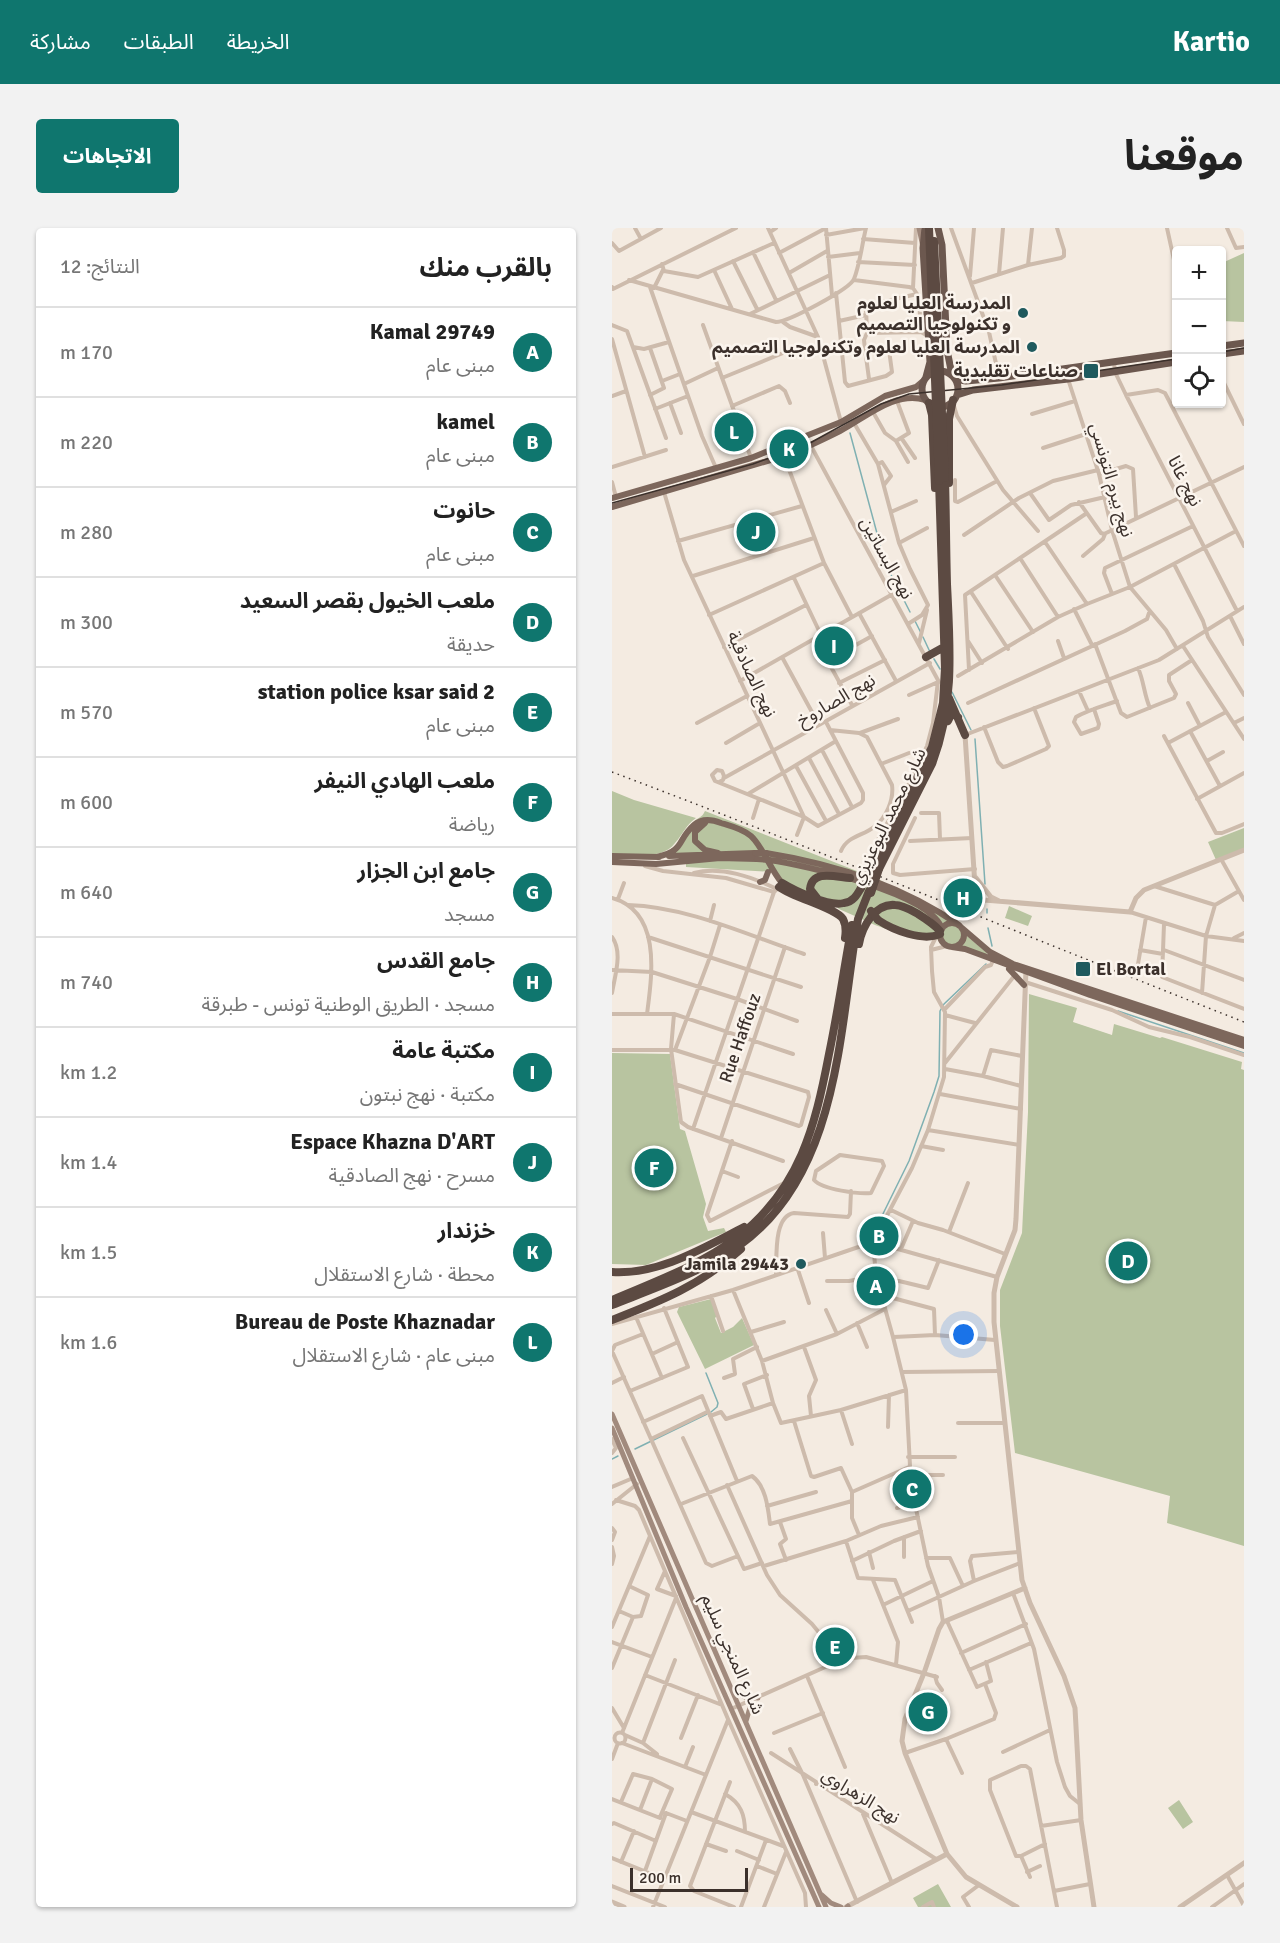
<!DOCTYPE html>
<html lang="ar">
<meta charset="utf-8">
<style>
:root{--surface:#fff;--page:#f2f2f2;--text:#222;--muted:#767676;--line:#e0e0e0;--accent:#0f766e}
body{margin:0;font-family:Signika,"Noto Sans Arabic",sans-serif;background:var(--page);color:var(--text);direction:rtl}
.controls{position:absolute;right:18px;top:18px;display:grid;overflow:hidden;border-radius:6px;box-shadow:0 2px 4px #0004}
.controls button{width:54px;height:54px;display:grid;place-items:center;padding:0;border:0;border-bottom:2px solid var(--line);background:var(--surface);color:var(--text);font:30px sans-serif}
.scale{position:absolute;left:18px;bottom:15px;width:118px;box-sizing:border-box;padding-left:6px;border:3px solid #3b302b;border-top:0;font-size:16px;line-height:21px;white-space:nowrap;color:#3b302b;-webkit-text-stroke:4px #fbf5ee;paint-order:stroke}
.you{position:absolute;left:352px;top:1107px;width:21px;height:21px;margin:-15px;border:4px solid #fff;border-radius:50%;background:#1a73e8;box-shadow:0 0 0 9px #1a73e833}
.badge{display:grid;place-items:center;width:39px;height:39px;border-radius:50%;background:var(--accent);color:#fff;font-size:20px;font-weight:700}
.pin{position:absolute;translate:-50% -50%;border:3px solid #fff;box-shadow:0 2px 6px #0006}
.list{margin:0;padding:0;list-style:none}
h2{display:flex;justify-content:space-between;align-items:center;height:78px;margin:0;padding:0 24px;font-size:26px}
h2 small{font-size:20px;font-weight:400;color:var(--muted)}
.list li{display:grid;grid-template-columns:39px 1fr auto;gap:18px;align-items:center;box-sizing:border-box;height:90px;padding:0 24px;border-top:2px solid var(--line)}
.list b{display:block;font-size:22px;white-space:nowrap}
.list p{margin:0;font-size:20px;white-space:nowrap;color:var(--muted)}
.list em{font-size:20px;font-style:normal;color:var(--muted)}
.icon{flex:none;width:33px;height:33px;fill:none;stroke:currentColor;stroke-width:2;stroke-linecap:round;stroke-linejoin:round}
.map{position:relative;flex:none;width:632px;height:1679px;overflow:hidden;direction:ltr;border-radius:6px}
header{display:flex;align-items:center;gap:36px;box-sizing:border-box;height:84px;padding:0 30px;background:var(--accent);color:#fff}
header strong{font-size:28px}
nav{display:flex;gap:33px;margin-inline-start:auto;font-size:21px}
.intro{display:flex;align-items:center;justify-content:space-between;box-sizing:border-box;height:144px;padding:0 36px}
h1{margin:0;font-size:42px}
.button{padding:15px 27px;border-radius:6px;background:var(--accent);color:#fff;font-size:21px;font-weight:700}
main{display:flex;gap:36px;padding:0 36px}
aside{flex:1;background:var(--surface);border-radius:6px;box-shadow:0 2px 4px #0004}
.map>svg:first-child{display:block}
</style>
<header>
<strong>Kartio</strong>
<nav><a>الخريطة</a><a>الطبقات</a><a>مشاركة</a></nav>
</header>
<div class="intro"><h1>موقعنا</h1><a class="button">الاتجاهات</a></div>
<main>
<div class="map">
<svg width="632" height="1679" viewBox="0 0 632 1679">
<rect width="100%" height="100%" fill="#f4ebe1"/>
<path fill="#b8c4a0" d="M632 25V94L610 93V35Z
M0 563 22 572 84 590C74 597 71 606 63 615 50 633 19 626 0 626Z
M93 583 270 653 335 691 375 725 374 727 338 717 322 710 286 705 263 697 227 681 221 675 175 656 163 644 74 639V626L45 627C70 620 64 610 80 595 85 590 90 590 93 583Z
M632 600V621L604 632 596 614Z
M397 678 420 688 416 698 393 690Z
M417 766 465 780 461 794 500 807 502 796 548 810 550 809 630 834 629 841 632 842V1318L555 1295 558 1268 403 1225 388 1098V1062L410 1005 416 884Z
M0 825 58 826 68 901 73 903 94 976 91 989 96 1003 112 1000 114 1004 34 1037 0 1036Z
M99 1071 105 1088 103 1090 109 1105 121 1099 130 1090 142 1117 93 1141 65 1084 67 1079Z
M567 1572 581 1594 571 1601 556 1580Z
M326 1656 339 1679H306L301 1670Z"/>
<g fill="none" stroke-linecap="round" stroke-linejoin="round">
<path stroke="#7fb0b2" stroke-width="1.5" d="M238 205 273 335 298 384
M303 393 309 405
M311 409 318 424
M322 431 328 441
M340 464 359 502
M363 511 373 656
M375 681V685
M376 700 380 718
M506 783 632 825
M263 1002 297 933 322 864 327 848 328 783 332 776 374 736
M94 1145 106 1175 105 1179 99 1184
M23 1221 95 1186
M0 1231 6 1228"/>
<path stroke="#cdbbac" stroke-width="4" d="M23 0 29 11
M156 0 206 109 229 194
M214 0 220 67
M339 0 377 104 387 149
M555 0 564 41
M615 0 624 20 632 19
M158 4 164 0
M214 7 253 0
M251 11 303 15
M0 15 7 23 49 0
M141 24 164 72
M167 25 214 0
M216 29 248 25
M121 33 145 81
M246 34 303 37
M50 36 52 43 86 49 162 15
M416 37 420 0
M102 42 120 81
M177 45 215 23
M387 46 391 0
M358 48 362 0
M17 52 164 94C176 94 238 61 242 51 248 36 250 16 254 0
M242 52 297 59 301 60 305 66
M360 55 416 37 449 30 452 28V22L445 0
M0 59 1 61 124 0
M38 59 90 208 104 240
M42 60 51 42
M301 60 304 0
M224 65 233 154 236 158 274 148 280 144 277 122 253 121 252 112 255 105 309 104 316 108
M138 86 218 47
M227 93 254 87
M171 94 178 99 206 109
M0 97 15 103 54 210
M91 97 139 230
M255 105 254 80 257 77 305 66 307 72 309 104
M0 111 33 229
M21 119 32 121 57 114
M38 120 52 160 38 167
M253 121 257 151
M502 134 503 144 514 167 625 383
M110 150 171 125
M456 151 487 246 500 302 518 359 554 402 565 421
M610 151 632 196
M50 153 68 146
M72 156 106 140
M514 167 546 162 553 165 632 318
M0 168 14 163
M58 175 69 205
M120 178 167 158 173 163 178 175
M342 178 345 188 391 262 426 303
M43 181 76 168
M261 184 273 205 284 213 296 234
M420 186 463 173
M242 195 266 236 287 315 298 341 316 377 310 387 296 396
M290 211 303 230
M284 213 297 205 285 173
M199 218 327 454
M431 220 474 206
M172 228 212 335 240 389
M266 236 270 234 279 248 272 257
M0 239 54 222
M487 246 514 238 521 241 524 289
M343 252V273L346 274 385 253
M0 254 4 269
M52 264 72 332 192 589 185 607
M418 265 437 292 459 277 493 269
M467 274 489 305 492 306 632 239
M279 284 304 273
M352 307 407 270 441 253 486 242
M66 313 190 278
M433 314 475 376
M287 315 315 300
M471 328 491 311 493 306
M408 330 446 389
M562 336 591 393 596 409 632 467
M383 347 421 404
M81 348 202 310
M182 350 209 407
M359 364 396 421
M500 366 492 345 493 340 581 298
M462 381 480 417
M247 385 284 453
M97 387 212 335
M618 388 632 416
M203 410 240 477
M356 413 370 435
M446 413 452 430
M307 415 315 382
M483 416 509 485 515 489 562 470 564 466 557 453V447L580 432
M571 418 632 511
M112 419 194 377
M170 429 207 497
M215 433 260 408
M526 440C532 453 532 467 538 480
M357 442 353 367 475 285
M346 448 446 389 475 376 518 359 624 303
M128 453 279 367
M227 455 273 432
M467 463 476 483
M297 467 326 454
M356 475 513 403 535 391 537 385
M576 475 588 498
M482 481 487 496 486 500 469 506 462 494 464 489C476 482 491 478 505 473
M85 495 135 468
M622 495 632 490
M372 499 386 534 391 539 395 538 434 521 437 518 422 480
M218 502 247 505 255 509 280 557C282 572 274 590 262 599 251 608 235 608 229 623
M578 503 608 558
M248 505 286 491
M353 507 547 432 632 379
M552 508 604 605H610L632 596
M114 515 148 495
M556 515 614 484
M210 522 240 579
M197 530 227 586
M595 533 611 524
M269 536 297 525
M184 538 214 593
M112 550 318 435
M107 554 111 552 112 548 110 543 105 542 100 547 103 553 192 589 206 598 249 575 251 572V565L214 494
M136 566 224 513
M585 571 632 545
M309 585H327L328 611
M141 590 147 571
M303 590 281 636V645L288 647 363 641
M298 613 360 610
M609 631 632 672
M253 637 270 604 290 570 315 518 321 495 326 453
M33 638 51 643 114 650 162 664
M82 645C110 638 140 649 165 661
M542 658 603 677 627 663
M0 670C50 684 40 747 35 786
M6 671 12 655
M16 677C77 679 135 707 192 726
M518 684 594 708 632 713
M98 693 102 677
M552 696 550 749 632 781
M0 709C11 724 3 747 0 765
M36 709 189 759
M324 709 319 719 320 743 322 764 333 784 332 849 316 902 300 940 261 1014 264 1048 281 1109 294 1162 299 1257 316 1338 327 1369 331 1394
M622 710 632 705
M319 722 335 718
M528 722 551 726
M552 722 632 752
M0 742 40 744 125 771 185 793
M525 742 534 689
M413 754 500 782 537 799 578 809 632 827
M590 765 594 708 603 677
M332 782 373 739 379 737 381 732
M0 786H62L181 826
M62 786 59 821 69 894 76 899 171 933
M333 787 363 795
M0 822H63L196 864 197 869 189 897 187 898 63 856
M63 822 98 729 108 697
M333 835 403 747
M333 841 371 848 409 858
M371 848 379 822 410 828
M328 866 409 881
M81 901 162 664 167 659
M316 902 407 917
M109 910 173 719
M120 913 95 987 98 993 172 955
M309 918 331 922
M228 927 270 933 272 938 259 965C247 966 211 962 202 952L204 943Z
M110 943 126 949
M279 982 306 995 331 1002 393 1026
M337 1004 356 955
M211 1005 213 1030
M289 1021 301 993
M185 1039 197 1075
M164 1046C165 1030 161 988 182 985L236 989 238 986 239 963
M265 1052 287 1053 316 1060 327 1032
M215 1053H237L264 1048
M121 1062 150 1133 161 1175 169 1195 229 1182 294 1162
M99 1068 111 1103
M269 1069H277L322 1081 323 1107
M214 1082 225 1106
M24 1089 50 1150
M245 1095 255 1119
M0 1096 121 1062 261 1014 385 1049
M139 1104 172 1094
M31 1106 3 1117 0 1123 94 1335 100 1338 126 1328
M282 1109 323 1107 383 1112
M192 1119 204 1152 197 1168 199 1188
M40 1126 66 1114
M150 1133 225 1106 273 1081
M290 1144 387 1143
M112 1150 123 1146 121 1131 145 1119
M0 1155 12 1149
M18 1163 76 1139 52 1080
M141 1181 132 1156 155 1147
M229 1182 240 1216
M98 1188 109 1184 114 1191 161 1175
M31 1194 90 1168 125 1253
M346 1195H392
M276 1199 277 1167
M71 1210 132 1341 150 1335
M0 1211 4 1220 0 1225
M39 1211 95 1184
M296 1229H343
M297 1247H331
M115 1257 155 1347 168 1367 200 1396 209 1407 220 1436
M0 1259 21 1250
M240 1264 297 1239
M4 1272 23 1278 27 1282 116 1491 193 1665 194 1679
M283 1272 300 1262
M240 1273V1290L247 1307
M0 1276 25 1256
M69 1276 140 1248C154 1258 156 1280 158 1296L240 1273V1264L229 1240 202 1249 199 1248 182 1193
M155 1278 204 1264
M285 1280 303 1275
M168 1294 174 1311 168 1316 174 1332
M0 1300 3 1304 0 1312
M292 1309V1329
M234 1313 246 1350 283 1352 300 1394
M0 1319 2 1328 0 1336
M257 1324 261 1340
M314 1330H338L351 1358
M240 1333 282 1313 309 1303
M152 1338 234 1313 269 1298 306 1289
M53 1343 45 1361 64 1368
M261 1352 286 1414 284 1437
M362 1353 358 1333 360 1328 407 1324
M401 1365 422 1421 445 1534 453 1559 458 1568 468 1576
M271 1377 321 1353
M7 1383 21 1389 29 1388 36 1367 17 1358
M296 1383 362 1353 408 1335
M335 1393 365 1459 379 1453 374 1434
M0 1399 38 1308
M0 1414 40 1429
M349 1425 414 1396
M0 1440 21 1389
M357 1442 419 1415
M33 1447 110 1477
M195 1448 233 1539
M323 1448 325 1455 330 1462
M0 1480 12 1500
M119 1481 220 1436 239 1430 254 1429 325 1449
M2.5 1510a5.5 5.5 0 1 1 11 0a5.5 5.5 0 1 1-11 0Z
M10 1505 64 1370
M162 1505 211 1485
M13 1507 31 1515 45 1526
M69 1510 86 1467
M334 1511 350 1545
M10 1515 94 1547
M31 1515 63 1432
M178 1521 191 1547 245 1674
M391 1524 438 1502
M159 1525 324 1631
M293 1525 334 1511 382 1491 384 1485 373 1456
M0 1531 6 1515
M73 1539 81 1519
M118 1554 78 1658 82 1663 122 1679
M204 1556 219 1549 230 1571
M113 1566C129 1575 133 1587 133 1604
M0 1571 48 1590
M9 1574 21 1546 40 1551 60 1561 48 1589
M28 1582 40 1551
M79 1584 171 1618
M54 1585 75 1593
M251 1586 280 1655
M0 1596 2 1595 44 1613
M429 1598 469 1592
M94 1616 114 1623
M433 1616 409 1628H404L378 1562V1552L409 1538H414L418 1541 445 1679
M125 1623 147 1632
M409 1628 418 1649
M0 1630 52 1651
M9 1634 22 1603
M145 1638 165 1646
M33 1643 54 1585
M415 1644 428 1638
M615 1647 632 1678
M0 1658 53 1679
M442 1663 478 1656
M41 1679 116 1492
M129 1679 154 1612
M152 1679 174 1624
M311 1679 320 1674 322 1679
M357 1679 351 1669 367 1657
M600 1679 632 1656"/>
<path stroke="#cdbbac" stroke-width="5" d="M353 507 363 658 366 666 372 672 518 684 524 670 532 662 632 622
M364 650 379 669 387 673
M414 742 404 991 403 1002 385 1049 382 1065V1094L410 1352 418 1375 452 1448 463 1480 469 1592 482 1679
M335 1626 293 1525 290 1513 293 1491 312 1445 327 1401 331 1394 413 1360
M0 1674 12 1679
M234 1679 335 1626 354 1649 405 1679
M568 1679 632 1635"/>
<path stroke="#a18a7d" stroke-width="5" d="M307 0 311 19
M0 1186 214 1679
M0 1200 74 1379 207 1679
M122 1463 133 1469 146 1470
M134 1493 140 1473
M210 1667 219 1675 229 1679
M235 1679 236 1678"/>
<path stroke="#7d675c" stroke-width="6" d="M0 270 139 230 229 194 273 168 304 159 311 153
M0 279 172 228C192 221 210 212 228 203 253 190 284 162 313 172
M93 595 83 604V613L93 622 106 625
M154 625C223 636 289 657 347 697
M0 628 47 629
M57 628 143 625
M45 629C74 622 64 613 82 597 90 590 99 591 109 595 119 598 131 601 139 608 151 619 158 641 170 655
M157 632C192 637 319 665 330 701
M0 634 44 636 108 630 145 631
M148 654 153 652 156 644
M328 707a12 12 0 1 1 24 0a12 12 0 1 1-24 0Z
M350 700 378 724 401 736 632 812
M340 719 353 721 478 767 632 818
M397 741 412 757"/>
<path stroke="#6c584f" stroke-width="7" d="M313 0 311 20 318 134 314 149
M326 0 330 17 335 122 340 147
M610 118 632 115
M610 126 632 123
M310 161a18 18 0 1 1 36 0a18 18 0 1 1-36 0Z
M343 151 354 153 387 150 564 125
M345 167 361 162 456 151 564 134"/>
<path stroke="#5c4a42" stroke-width="8" d="M317 175 320 187 323 260
M337 255V191L341 172
M314 429 332 419
M337 470 353 507
M336 493 340 485 346 489
M261 638 320 519 331 475 333 440 327 253
M267 641 320 536C343 476 338 419 335 356 334 320 334 285 333 250
M170 655C183 663 217 679 232 675 241 674 245 667 249 660
M167 659C182 670 224 680 231 691 234 697 234 704 233 710
M205 670 198 661C200 641 224 649 238 650
M266 692C281 702 311 714 328 706
M247 716C250 699 263 675 283 677 291 677 299 682 306 686 314 691 322 696 328 703
M0 1044C47 1047 91 1020 132 999
M0 1072C42 1054 89 1037 126 1009 188 960 203 899 217 826 226 783 232 740 240 697
M0 1077C43 1060 90 1044 128 1017 228 945 227 801 246 691L257 663
M0 1092C49 1073 89 1057 129 1021"/>
<path stroke="#3b302b" stroke-width="1.5" d="M610 124 632 120
M0 275 141 236 198 215 269 176 297 166 390 157 564 131"/>
<path stroke="#3b302b" stroke-width="1.5" stroke-dasharray="1.5 4.5" stroke-linecap="butt" d="M0 544C212 624 421 711 632 794"/>
<path stroke="#7d675c" stroke-width="6" d="M143 625H154
M145 631 157 632"/>
<path stroke="#5c4a42" stroke-width="8" d="M317 0 327 253
M322 13 333 250
M249 660 261 638
M259 665 267 641
M259 683 266 692"/>
</g>
<g fill="#1f5a5e" stroke="#fbf5ee" stroke-width="2">
<circle cx="411" cy="85" r="6"/>
<circle cx="420" cy="119" r="6"/>
<rect x="471" y="135" width="16" height="16" rx="3"/>
<rect x="463" y="733" width="16" height="16" rx="3"/>
<circle cx="189" cy="1036" r="6"/>
</g>
<g text-anchor="middle" dominant-baseline="central" stroke-width="5" stroke-linejoin="round" paint-order="stroke">
<g font-size="18" font-weight="bold" fill="#3b302b" stroke="#fbf5ee" text-anchor="end">
<text x="399" y="75">المدرسة العليا لعلوم<tspan x="399" dy="21">و تكنولوجيا التصميم</tspan></text>
<text x="408" y="119">المدرسة العليا لعلوم وتكنولوجيا التصميم</text>
<text x="466" y="143">صناعات تقليدية</text>
<text x="484" y="741" text-anchor="start">El Bortal</text>
<text x="177" y="1036">Jamila 29443</text>
</g>
<g font-size="18" fill="#3b302b" stroke="#fbf5ee">
<text transform="translate(500 252) rotate(74)">نهج بيرم التونسي</text>
<text transform="translate(573 253) rotate(63)">نهج غانا</text>
<text transform="translate(275 330) rotate(61)">نهج البساتين</text>
<text transform="translate(140 446) rotate(65)">نهج الصادقية</text>
<text transform="translate(224 472) rotate(-30)">نهج الصاروخ</text>
<text transform="translate(276 588) rotate(-64)">شارع محمد البوعزيزي</text>
<text transform="translate(128 810) rotate(-71)">Rue Haffouz</text>
<text transform="translate(121 1426) rotate(66)">شارع المنجي سليم</text>
<text transform="translate(249 1568) rotate(32)">نهج الزهراوي</text>
</g>
</g>
</svg>
<div class="controls">
<button>+</button>
<button>−</button>
<button><svg class="icon" aria-label="locate" viewBox="0 0 24 24"><circle cx="12" cy="12" r="6"/><path d="M12 2v4M12 18v4M2 12h4M18 12h4"/></svg></button>
</div>
<div class="scale">200 m</div>
<div class="you"></div>
<div class="pin badge" style="left:264px;top:1058px">A</div>
<div class="pin badge" style="left:267px;top:1008px">B</div>
<div class="pin badge" style="left:300px;top:1261px">C</div>
<div class="pin badge" style="left:516px;top:1033px">D</div>
<div class="pin badge" style="left:223px;top:1419px">E</div>
<div class="pin badge" style="left:42px;top:940px">F</div>
<div class="pin badge" style="left:316px;top:1484px">G</div>
<div class="pin badge" style="left:351px;top:670px">H</div>
<div class="pin badge" style="left:222px;top:418px">I</div>
<div class="pin badge" style="left:144px;top:304px">J</div>
<div class="pin badge" style="left:177px;top:221px">K</div>
<div class="pin badge" style="left:122px;top:204px">L</div>
</div>
<aside>
<h2>بالقرب منك<small>النتائج: 12</small></h2>
<ul class="list">
<li><span class="badge">A</span><div><b>Kamal 29749</b><p>مبنى عام</p></div><em>170 m</em></li>
<li><span class="badge">B</span><div><b>kamel</b><p>مبنى عام</p></div><em>220 m</em></li>
<li><span class="badge">C</span><div><b>حانوت</b><p>مبنى عام</p></div><em>280 m</em></li>
<li><span class="badge">D</span><div><b>ملعب الخيول بقصر السعيد</b><p>حديقة</p></div><em>300 m</em></li>
<li><span class="badge">E</span><div><b>station police ksar said 2</b><p>مبنى عام</p></div><em>570 m</em></li>
<li><span class="badge">F</span><div><b>ملعب الهادي النيفر</b><p>رياضة</p></div><em>600 m</em></li>
<li><span class="badge">G</span><div><b>جامع ابن الجزار</b><p>مسجد</p></div><em>640 m</em></li>
<li><span class="badge">H</span><div><b>جامع القدس</b><p>مسجد · الطريق الوطنية تونس - طبرقة</p></div><em>740 m</em></li>
<li><span class="badge">I</span><div><b>مكتبة عامة</b><p>مكتبة · نهج نبتون</p></div><em>1.2 km</em></li>
<li><span class="badge">J</span><div><b>Espace Khazna D'ART</b><p>مسرح · نهج الصادقية</p></div><em>1.4 km</em></li>
<li><span class="badge">K</span><div><b>خزندار</b><p>محطة · شارع الاستقلال</p></div><em>1.5 km</em></li>
<li><span class="badge">L</span><div><b>Bureau de Poste Khaznadar</b><p>مبنى عام · شارع الاستقلال</p></div><em>1.6 km</em></li>
</ul>
</aside>
</main>
